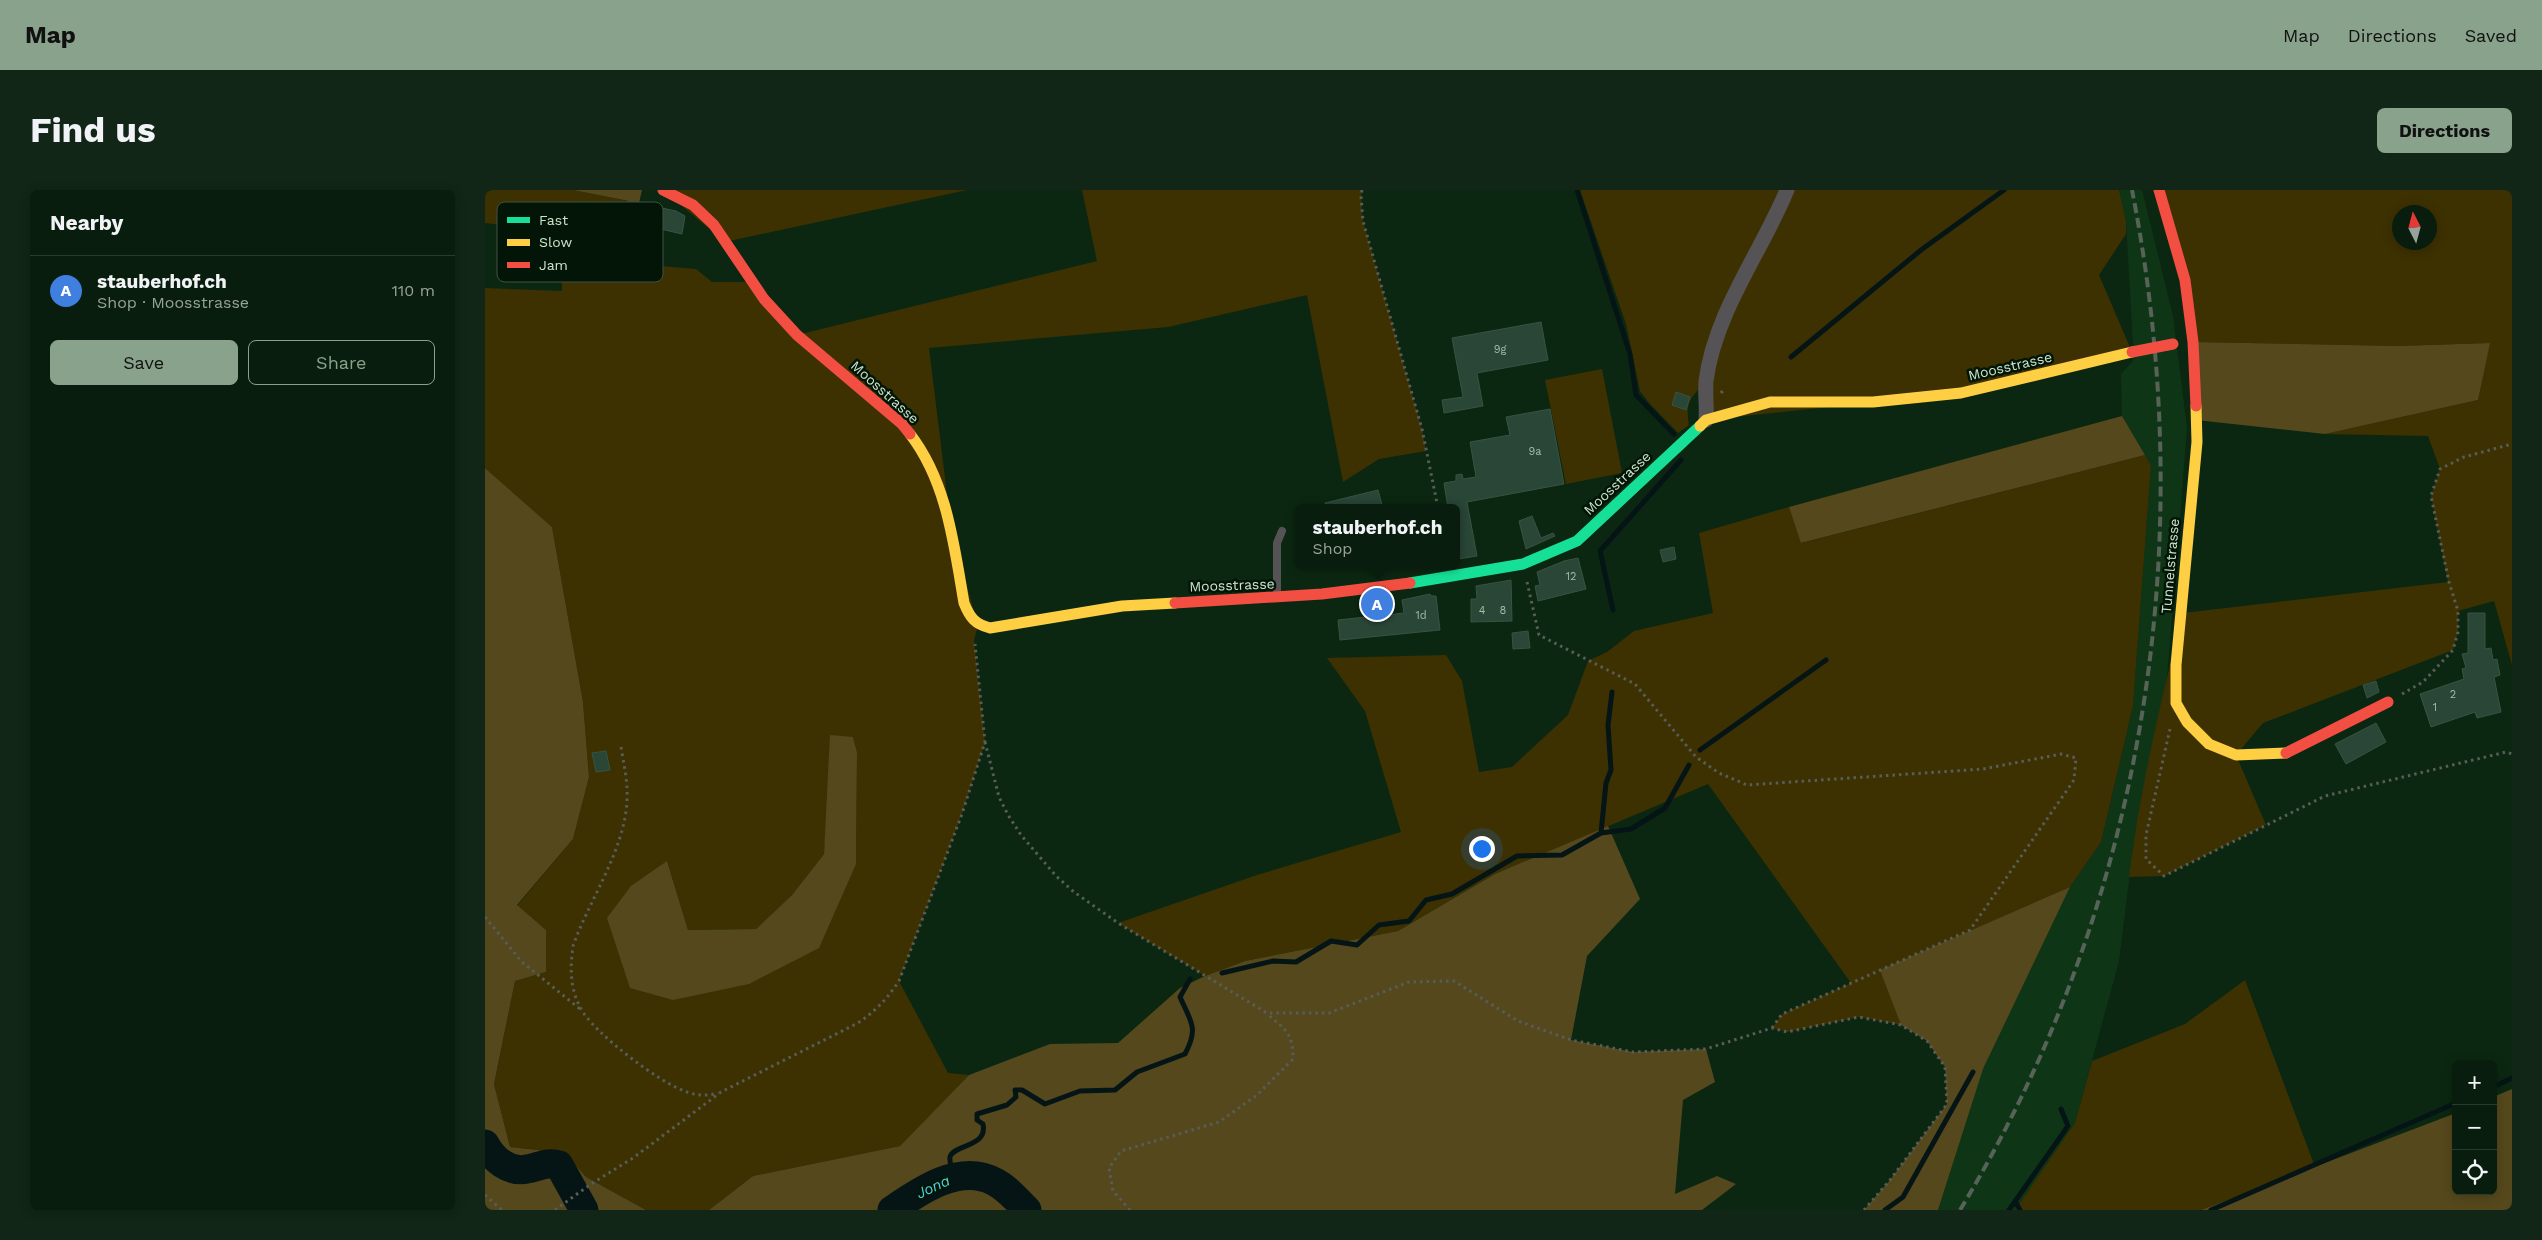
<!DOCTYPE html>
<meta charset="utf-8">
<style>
:root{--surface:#081d0d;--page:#112616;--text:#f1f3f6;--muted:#98a29d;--line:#293b2e;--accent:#88a28b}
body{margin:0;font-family:"Work Sans",sans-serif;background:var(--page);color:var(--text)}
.controls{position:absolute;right:15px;bottom:15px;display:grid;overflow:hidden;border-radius:8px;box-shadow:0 2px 12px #0003}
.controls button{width:45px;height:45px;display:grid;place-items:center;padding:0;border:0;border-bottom:1px solid var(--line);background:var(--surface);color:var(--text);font:25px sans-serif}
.compass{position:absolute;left:1907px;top:15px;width:45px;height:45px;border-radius:50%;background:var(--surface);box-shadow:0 2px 12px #0003;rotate:354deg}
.you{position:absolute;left:996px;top:658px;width:18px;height:18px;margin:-12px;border:4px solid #fff;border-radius:50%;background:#1a73e8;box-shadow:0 0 0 8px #1a73e833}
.badge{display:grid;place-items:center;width:32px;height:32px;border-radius:50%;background:var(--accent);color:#fff;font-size:16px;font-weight:700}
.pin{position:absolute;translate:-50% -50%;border:2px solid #fff;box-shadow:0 1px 5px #0006}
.popup{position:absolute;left:810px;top:314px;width:165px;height:65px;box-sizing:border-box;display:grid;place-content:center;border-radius:8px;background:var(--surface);filter:drop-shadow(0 1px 4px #0005);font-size:16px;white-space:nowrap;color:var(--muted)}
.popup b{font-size:19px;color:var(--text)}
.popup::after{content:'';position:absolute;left:50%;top:100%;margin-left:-10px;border:10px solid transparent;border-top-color:var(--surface)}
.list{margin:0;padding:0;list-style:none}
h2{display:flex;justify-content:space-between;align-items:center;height:65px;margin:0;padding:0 20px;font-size:21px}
h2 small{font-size:16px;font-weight:400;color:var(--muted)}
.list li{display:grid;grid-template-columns:32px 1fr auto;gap:15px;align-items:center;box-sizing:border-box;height:70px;padding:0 20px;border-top:1px solid var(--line)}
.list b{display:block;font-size:19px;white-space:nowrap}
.list p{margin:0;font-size:16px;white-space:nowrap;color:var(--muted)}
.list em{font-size:16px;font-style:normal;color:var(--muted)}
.actions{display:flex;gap:10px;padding:15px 20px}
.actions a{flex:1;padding:11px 0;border:1px solid var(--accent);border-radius:8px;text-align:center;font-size:18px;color:var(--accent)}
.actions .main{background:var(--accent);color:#111}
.icon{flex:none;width:28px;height:28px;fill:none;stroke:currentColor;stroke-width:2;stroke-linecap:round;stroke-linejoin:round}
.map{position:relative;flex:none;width:2027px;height:1020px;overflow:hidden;border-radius:8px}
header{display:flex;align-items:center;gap:30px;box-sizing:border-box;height:70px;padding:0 25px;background:var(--accent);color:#111}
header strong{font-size:24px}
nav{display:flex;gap:28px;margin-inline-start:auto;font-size:18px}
.intro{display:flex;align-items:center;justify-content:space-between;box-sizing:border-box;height:120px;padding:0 30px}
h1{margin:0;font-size:35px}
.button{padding:12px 22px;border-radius:8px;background:var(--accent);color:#111;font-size:18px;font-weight:700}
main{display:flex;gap:30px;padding:0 30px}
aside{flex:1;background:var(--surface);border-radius:8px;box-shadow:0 2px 12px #0003}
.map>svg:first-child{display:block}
</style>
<header>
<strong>Map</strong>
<nav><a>Map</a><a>Directions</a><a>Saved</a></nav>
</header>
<div class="intro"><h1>Find us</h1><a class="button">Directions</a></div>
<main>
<aside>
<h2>Nearby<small></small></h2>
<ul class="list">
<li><span class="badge" style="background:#3f7fe0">A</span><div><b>stauberhof.ch</b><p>Shop · Moosstrasse</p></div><em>110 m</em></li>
</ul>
<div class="actions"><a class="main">Save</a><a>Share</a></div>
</aside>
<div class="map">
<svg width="2027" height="1020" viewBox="0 0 2027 1020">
<rect width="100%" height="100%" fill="#0b2711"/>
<path fill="#0e3616" d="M1634 0H1657L1688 126 1702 238 1682 488 1648 658 1634 771 1590 933 1530 1020H1453L1498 879 1585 697 1616 652 1648 516 1666 275 1637 226 1636 184 1648 171V155L1641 31Z"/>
<path fill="#3d3102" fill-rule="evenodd" d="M0 0H88L143 11 129 72 211 79 227 92H265L312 145 612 71 597 0H877L876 6 878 31 937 239 941 261 894 269 858 292 822 105 683 137 444 158 467 345 493 435 489 450 500 552 477 624 414 791 463 883 484 885 415 956 268 986 224 1020H161L101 987 80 963 25 957 9 894 30 791 61 782V740L32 716 88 649 104 587 98 512 67 337 0 278V98L77 101 75 41 0 33ZM368 547 372 562 371 674 188 810 182 671 203 740 271 739 307 705 339 664 343 611Z
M178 0H482L240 52Z
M1095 0H1634L1641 31V44L1614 85 1647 162 1476 203 1221 230V192C1205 208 1200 212 1204 235L1193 243 1165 214 1155 201 1141 134Z
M1674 0H2027V475L2009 411 1973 421V442L1968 460 1778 533 1751 565 1781 635 1679 686 1644 687C1655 598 1676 510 1698 423L1963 392 1946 306 1955 279 1943 246 1840 244 1993 210 2004 153 1914 156 1708 152ZM1914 22H1944V52H1914Z
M1117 179 1137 283 1081 294 1060 190Z
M1660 265 1666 275 1648 516 1616 652 1585 697 1396 780 1416 835 1374 827 1302 842 1287 838 1297 824 1366 793 1223 594 1010 684 913 741 760 771 720 786 633 733 772 685 916 642 880 521 842 468 961 465 977 491 994 582 1027 577 1083 525 1103 471 1122 462 1149 441 1228 423 1214 343 1304 317 1317 353Z
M1760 790 1830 977 1716 1020H1530L1590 933 1607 871 1700 834Z"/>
<path fill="#55481d" d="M88 0H157L154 13Z
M1708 152 1914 156 2005 153 1993 210 1840 244 1711 230Z
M1637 226 1660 265 1316 353 1304 317Z
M0 278 67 337 98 512 104 587 88 649 32 715 61 740V782L30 791 9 894 25 957 80 963 101 987 161 1020H0Z
M345 545 368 547 372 562 371 674 334 758 264 794 188 810 145 798 122 728 146 696 182 671 203 740 271 739 307 705 339 664Z
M1123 636 1155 709 1102 766 1086 850 1148 862 1221 859 1230 892 1198 910 1190 1004 1232 986 1251 994 1217 1020H224L268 986 415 956 484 885 565 854 633 853 695 798 720 786 760 771 913 741 1010 684Z
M1585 697 1498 879 1453 1020H1379L1405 990 1462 914 1460 877 1442 851 1416 835 1395 780Z
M2027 899V1020H1716L1971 923V1001H2008V907Z"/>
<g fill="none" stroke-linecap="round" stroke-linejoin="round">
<path stroke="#051516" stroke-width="5" d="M1092 0 1145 164 1151 205 1189 244
M1306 167 1436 60 1519 0
M1128 420 1115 361 1196 270
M1215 560 1341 470
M1116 643 1146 639 1180 618 1204 575
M737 783 788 771 811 772 846 751 872 755 894 735 924 731 941 710 967 704 1032 666 1077 665 1116 643 1121 593 1126 580 1123 535 1127 502
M2008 897 2027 888
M469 987C468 981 464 973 465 967 468 954 503 958 498 934L492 930V924L522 915 531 907 530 900H537L560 914 595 901 630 900 652 882 700 864C714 838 706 832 695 807L705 789
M1530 1011 1535 1020
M1400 1020 1418 1007 1488 882
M1524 1020 1583 936 1576 919
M1726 1020 1971 913"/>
<path stroke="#051516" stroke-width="29" d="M0 954C8 969 24 983 42 979 54 977 62 971 74 975L99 1020
M407 1020C436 1000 475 973 510 992 522 998 532 1010 542 1020"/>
</g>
<path fill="#294637" stroke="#385342" d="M143 11 168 14V16L191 21 200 26 197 44 167 37 164 50 137 44Z
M1056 132 1063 170 992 183 998 216 959 223 957 210 978 207 967 148Z
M1191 202 1205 207 1201 220 1187 215Z
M1065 219 1079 294 982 312 992 366 973 369 971 318H963L959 293 971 291V285L977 284 978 289 991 287 985 252 1025 245 1021 227Z
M893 300 898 318H841L840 313Z
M1047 326 1056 348 1068 343 1070 346 1041 359 1034 331Z
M1189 357 1191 369 1178 372 1175 360Z
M1093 368 1101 399 1053 411 1050 396 1055 395 1052 382 1079 371Z
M1026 390 1027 431 986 432V409H992L991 396Z
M945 404 946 406H951L955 440 855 450 853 430 919 423 917 410Z
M1983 423H2000V459L2006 458 2008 470 2012 469 2015 485 2009 487 2016 522 1992 528 1990 522 1946 537 1935 504 1979 489 1977 479 1981 478 1977 464 1983 463Z
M1043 441 1045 458 1028 459 1027 443Z
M1891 491 1894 502 1882 508 1878 495Z
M1891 533 1901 552 1861 574 1850 554Z
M121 561 125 580 111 582 107 563Z"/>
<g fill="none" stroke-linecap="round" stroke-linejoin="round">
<path stroke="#585d59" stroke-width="3" stroke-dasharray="2.5 4" stroke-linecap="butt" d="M877 0 876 6 878 31 937 239 953 318
M1236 203 1240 198
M1042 392 1054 445 1150 494 1211 567 1234 583 1262 595 1498 579 1576 564 1591 568 1589 590 1485 740 1297 824 1287 838
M1917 504 1938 492 1968 460 1973 442V421L1964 392 1946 306 1955 279 1979 267 2027 254
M1685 539 1661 645V669L1679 686 1840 606 2021 562 2027 564
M500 552 514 607 523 625 536 645 571 686 589 702 633 733 782 823H844L924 792 969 791 1033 831 1086 850 1148 862 1221 859 1287 838 1302 842 1374 827 1416 835 1442 851 1460 877 1462 914 1405 990 1379 1020
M136 557C139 575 143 592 142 610 140 660 104 710 88 756 85 777 85 798 95 817 107 842 176 894 202 902 213 906 222 906 233 903
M0 727 37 772 95 819
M0 1005 17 1020
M70 1020 106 994 148 968 236 902 371 834C389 823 402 809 414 791L477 624 500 552 490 454
M645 1020 628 1001 624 978 636 961 734 932 772 905 808 869C808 843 801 840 782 824"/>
<path stroke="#555355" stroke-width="8" d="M792 404V353L797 341"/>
<path stroke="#555355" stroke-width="15" d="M1221 230C1222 217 1220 204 1221 191 1230 122 1276 63 1302 0"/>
<path stroke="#16e098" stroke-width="11" d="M925 393 1038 374 1092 351 1215 236"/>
<path stroke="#ffcf43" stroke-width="11" d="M1711 216 1712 252 1691 475V513L1702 532 1724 554 1751 565 1801 563
M1215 236 1221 230 1285 212H1388L1476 203 1647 162
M425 244C462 292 469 355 479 413 485 428 490 434 505 438L637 416 690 413"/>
<path stroke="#f24e42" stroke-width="11" d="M178 0 208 15 229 35 279 109 312 145 417 234 425 244
M1674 0 1700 90 1708 152 1711 216
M690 413 837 404 925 393
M1801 563 1903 512"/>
<path stroke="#576259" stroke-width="4" stroke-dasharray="10 5" stroke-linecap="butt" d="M1475 1020C1661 713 1716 351 1647 0"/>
<path stroke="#f24e42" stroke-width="11" d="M1647 162 1688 154"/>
</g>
<g text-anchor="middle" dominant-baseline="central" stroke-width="5" stroke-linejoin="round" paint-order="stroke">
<g font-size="11" fill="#a2bca8">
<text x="1015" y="159">9g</text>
<text x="1050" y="261">9a</text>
<text x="1086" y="386">12</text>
<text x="997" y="420">4</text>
<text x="1018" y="420">8</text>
<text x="936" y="425">1d</text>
<text x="1968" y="504">2</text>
<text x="1950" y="517">1</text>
</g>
<g font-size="14" fill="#cbe4cd" stroke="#031506">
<text transform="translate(1525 176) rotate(-13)">Moosstrasse</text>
<text transform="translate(400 202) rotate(42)">Moosstrasse</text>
<text transform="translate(1132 293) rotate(-43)">Moosstrasse</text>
<text transform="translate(1685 376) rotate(-85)">Tunnelstrasse</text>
<text transform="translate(747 395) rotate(-2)">Moosstrasse</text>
</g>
<g font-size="15" font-style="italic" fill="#50d3e4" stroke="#031506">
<text transform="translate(448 997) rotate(-25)">Jona</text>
</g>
</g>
<rect x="12" y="12" width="166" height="80" rx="8" fill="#031506" stroke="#3f5342" stroke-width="1"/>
<rect x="22" y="27" width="23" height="6" fill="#16e098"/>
<rect x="22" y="49" width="23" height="7" fill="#ffcf43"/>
<rect x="22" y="72" width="23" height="6" fill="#f24e42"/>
<g font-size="14" fill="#cbe4cd">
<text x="54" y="35">Fast</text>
<text x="54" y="57">Slow</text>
<text x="54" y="80">Jam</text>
</g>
</svg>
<div class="controls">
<button>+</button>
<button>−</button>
<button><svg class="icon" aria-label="locate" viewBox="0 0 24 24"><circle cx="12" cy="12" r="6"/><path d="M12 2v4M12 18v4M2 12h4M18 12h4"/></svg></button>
</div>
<svg class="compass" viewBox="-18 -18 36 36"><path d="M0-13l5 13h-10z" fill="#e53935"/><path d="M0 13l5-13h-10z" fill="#98a29d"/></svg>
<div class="you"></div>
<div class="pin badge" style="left:892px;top:414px;background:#3f7fe0">A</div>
<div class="popup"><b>stauberhof.ch</b>Shop</div>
</div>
</main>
